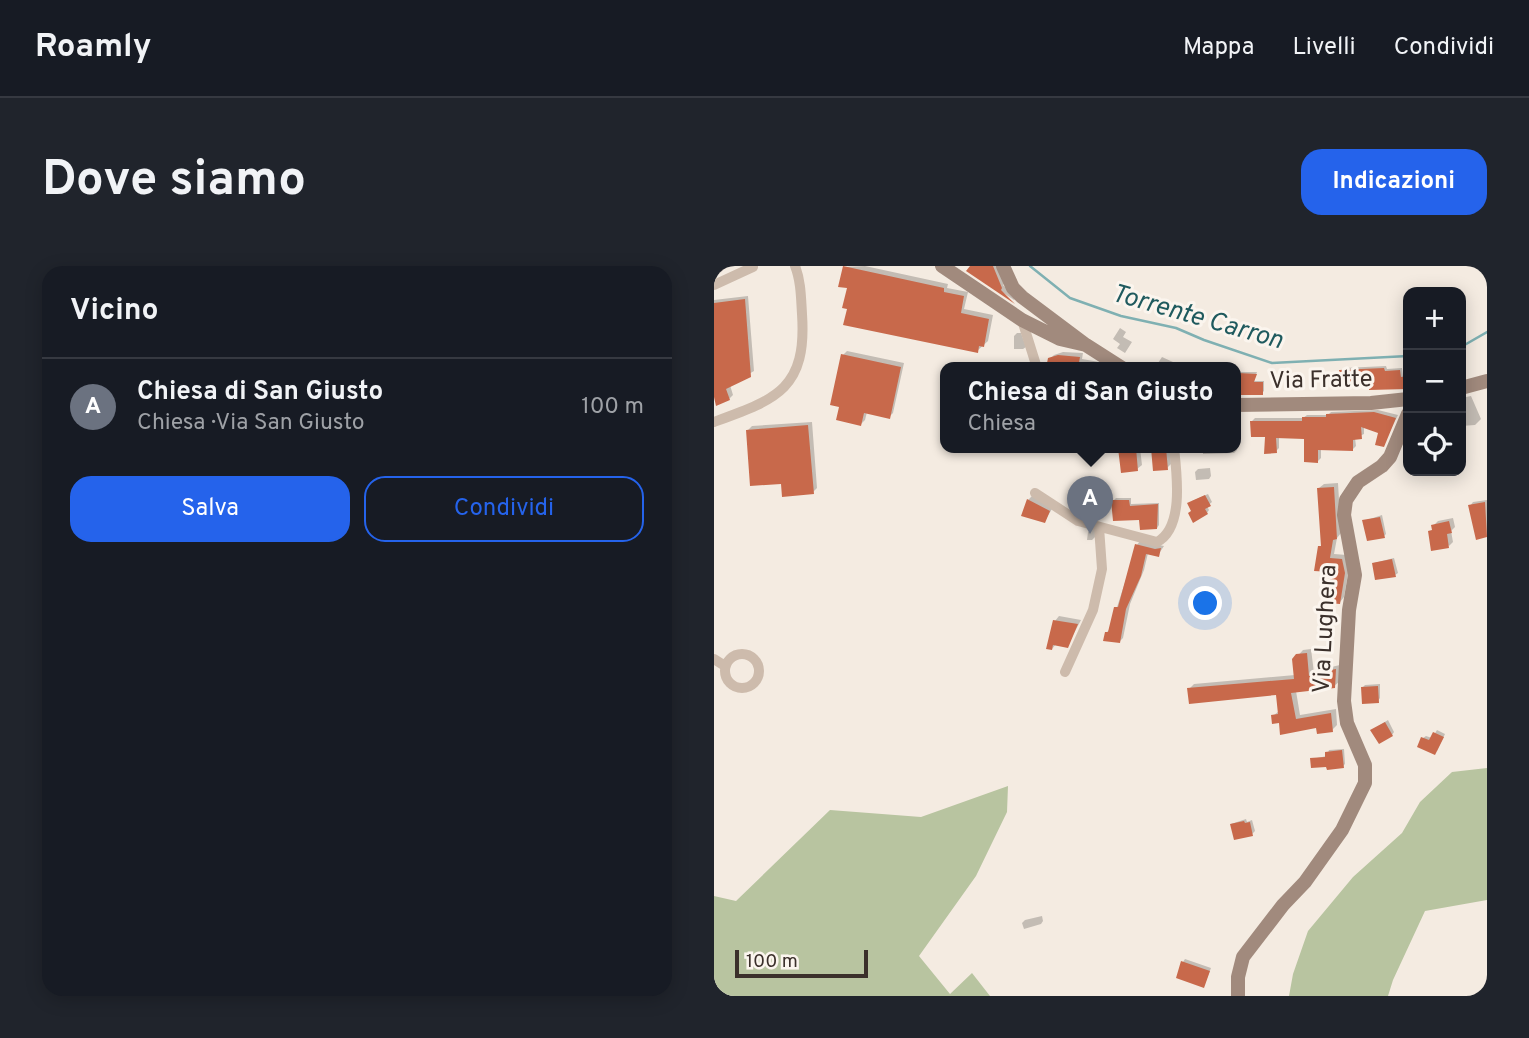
<!DOCTYPE html>
<html lang="it">
<meta charset="utf-8">
<style>
:root{--surface:#171b24;--page:#20242c;--text:#f1f3f6;--muted:#9ea1a6;--line:#363941;--accent:#2563eb}
body{margin:0;font-family:Overpass,sans-serif;background:var(--page);color:var(--text)}
.controls{position:absolute;right:21px;top:21px;display:grid;overflow:hidden;border-radius:14px;box-shadow:0 4px 18px #0003}
.controls button{width:63px;height:63px;display:grid;place-items:center;padding:0;border:0;border-bottom:2px solid var(--line);background:var(--surface);color:var(--text);font:35px sans-serif}
.scale{position:absolute;left:21px;bottom:18px;width:133px;box-sizing:border-box;padding-left:7px;border:4px solid #3b302b;border-top:0;font-size:19px;line-height:24px;white-space:nowrap;color:#3b302b;-webkit-text-stroke:5px #fbf5ee;paint-order:stroke}
.you{position:absolute;left:492px;top:338px;width:24px;height:24px;margin:-18px;border:5px solid #fff;border-radius:50%;background:#1a73e8;box-shadow:0 0 0 10px #1a73e833}
.badge{display:grid;place-items:center;width:46px;height:46px;border-radius:50%;background:var(--accent);color:#fff;font-size:23px;font-weight:700}
.pin{position:absolute;translate:-50% -58px;filter:drop-shadow(0 2px 4px #0008)}
.pin::after{content:'';position:absolute;top:37px;width:24px;height:21px;background:inherit;clip-path:polygon(0 0,100% 0,50% 100%)}
.popup{position:absolute;left:226px;top:96px;width:301px;height:91px;box-sizing:border-box;display:grid;place-content:center;border-radius:14px;background:var(--surface);filter:drop-shadow(0 2px 5px #0005);font-size:23px;white-space:nowrap;color:var(--muted)}
.popup b{font-size:26px;color:var(--text)}
.popup::after{content:'';position:absolute;left:50%;top:100%;margin-left:-14px;border:14px solid transparent;border-top-color:var(--surface)}
.list{margin:0;padding:0;list-style:none}
h2{display:flex;justify-content:space-between;align-items:center;height:91px;margin:0;padding:0 28px;font-size:30px}
h2 small{font-size:23px;font-weight:400;color:var(--muted)}
.list li{display:grid;grid-template-columns:46px 1fr auto;gap:21px;align-items:center;box-sizing:border-box;height:98px;padding:0 28px;border-top:2px solid var(--line)}
.list b{display:block;font-size:26px;white-space:nowrap}
.list p{margin:0;font-size:23px;white-space:nowrap;color:var(--muted)}
.list em{font-size:23px;font-style:normal;color:var(--muted)}
.actions{display:flex;gap:14px;padding:21px 28px}
.actions a{flex:1;padding:16px 0;border:2px solid var(--accent);border-radius:21px;text-align:center;font-size:24px;color:var(--accent)}
.actions .main{background:var(--accent);color:#fff}
.icon{flex:none;width:38px;height:38px;fill:none;stroke:currentColor;stroke-width:2;stroke-linecap:round;stroke-linejoin:round}
.map{position:relative;flex:none;width:773px;height:730px;overflow:hidden;border-radius:21px}
header{display:flex;align-items:center;gap:42px;box-sizing:border-box;height:98px;padding:0 35px;background:var(--surface);border-bottom:2px solid var(--line)}
header strong{font-size:33px}
nav{display:flex;gap:38px;margin-inline-start:auto;font-size:24px}
.intro{display:flex;align-items:center;justify-content:space-between;box-sizing:border-box;height:168px;padding:0 42px}
h1{margin:0;font-size:49px}
.button{padding:18px 32px;border-radius:21px;background:var(--accent);color:#fff;font-size:24px;font-weight:700}
main{display:flex;gap:42px;padding:0 42px}
aside{flex:1;background:var(--surface);border-radius:21px;box-shadow:0 4px 18px #0003}
.map>svg:first-child{display:block}
</style>
<header>
<strong>Roamly</strong>
<nav><a>Mappa</a><a>Livelli</a><a>Condividi</a></nav>
</header>
<div class="intro"><h1>Dove siamo</h1><a class="button">Indicazioni</a></div>
<main>
<aside>
<h2>Vicino<small></small></h2>
<ul class="list">
<li><span class="badge" style="background:#6b7280">A</span><div><b>Chiesa di San Giusto</b><p>Chiesa · Via San Giusto</p></div><em>100 m</em></li>
</ul>
<div class="actions"><a class="main">Salva</a><a>Condividi</a></div>
</aside>
<div class="map">
<svg width="773" height="730" viewBox="0 0 773 730">
<rect width="100%" height="100%" fill="#f4ebe1"/>
<path fill="#b8c4a0" d="M773 502V634L711 645 679 714 674 730H575L579 708 594 665 639 611 688 567 706 536 738 506Z
M294 520 293 546 262 610 205 690 236 728 258 707 276 730H0V630L22 635 116 544 207 551Z"/>
<path fill="#0003" d="M151 0 234 18 233 22 254 26 250 43 279 49 274 75 263 85 135 42V21L130 1Z
M258 0H283L291 17 289 19 302 32 300 34 255 4Z
M34 30 40 105 16 119 19 129 15 133 0 122V34Z
M406 62 412 66 409 71 418 76 411 87 403 82 406 78 399 73Z
M303 67H307L312 81 309 83H300V70Z
M133 85 190 97 179 147 175 151 153 146 151 154 147 158 127 140 129 89Z
M349 86 369 87 368 93 391 97 390 102H334L336 93 340 89Z
M448 91 459 96 458 102 442 100Z
M317 97 320 102H296L307 98 308 100Z
M672 100 673 103 688 102 689 110 694 108V122L682 123 627 105 630 102Z
M527 106H543L540 115H550V125L548 127 526 107Z
M757 130 767 153 761 159 747 160V132Z
M664 144 684 149 669 179 666 166 650 160V168L641 172 642 180 639 183 607 182V192L604 195 592 172 565 171V182L562 185 553 170 538 155 541 152H589L593 149H614L617 146Z
M98 156 103 222 99 226 68 216 33 165 38 160Z
M521 158H525L523 184 520 187 489 188V182H521Z
M406 182H426L428 199 423 203Z
M438 182H456L457 198 453 202Z
M496 202 497 210 495 213 482 214 481 206 484 203Z
M624 217 627 267 623 272 620 288 633 289 635 302 630 331 626 336 613 325 617 320 619 304 606 281 609 278 605 222 610 218Z
M494 228 498 236 493 240 495 244 493 247 478 235Z
M319 229 339 241 331 255 309 249 314 234Z
M402 232H417V238L445 237V259L443 262 399 235Z
M773 234V270L763 272 756 240 759 236Z
M668 249 672 268 670 270 650 255Z
M739 252 741 261 737 265 739 276 735 280 719 260 724 255Z
M381 260 384 268 378 274H373L374 266Z
M426 275 450 280 444 289 434 287 430 304 416 338 409 372 405 376 392 367 396 363 423 279Z
M680 292 684 307 681 309 660 297Z
M345 350 367 354 353 380 342 378 338 383 341 355Z
M597 383 600 407 612 405 617 401 626 399 625 416 620 420 582 425 586 449 622 443 623 459 618 464 567 455 559 450 565 445 564 427 475 423 480 418 581 409 580 394 589 384Z
M666 418V432L664 435 649 421 651 419Z
M674 454 680 466 678 469 661 462Z
M723 464 731 468 723 485 709 472 712 470 718 472Z
M630 483 631 498 629 500 598 493 613 490 615 484Z
M532 553 533 556 538 554 541 565 538 568 517 558Z
M328 650 329 655 327 658 310 663 308 657 311 654Z
M471 693 497 702 490 720 469 696Z"/>
<g fill="none" stroke-linecap="round" stroke-linejoin="round">
<path stroke="#7fb0b2" stroke-width="2.5" d="M316 0 356 32 407 50 462 62 490 74 558 97 694 90
M747 81 773 66"/>
</g>
<path fill="#c8694b" d="M129 0 230 22V26L250 30 247 47 275 53 270 81 265 80 264 87 129 59 133 43 128 42 133 22 124 21Z
M256 0H279L288 22 287 24 301 38 252 5Z
M31 33 37 111 12 123 16 134 2 140 0 131V37Z
M127 88 187 101 176 153 150 147 147 160 122 154 125 141 116 139Z
M344 89 366 91 364 102H332L334 92Z
M670 102 671 105 686 104 687 111 694 110V123L655 124V117L626 118 625 104Z
M524 107 543 108 540 116H549V129H524Z
M660 146 682 152 670 181 661 179 664 167 647 161 648 173 639 174V185L604 184V197L590 196V173L562 172 563 187 550 188 551 171H537L536 155H588V151H612V148Z
M94 159 100 228 68 231 67 218 36 220 32 164Z
M404 182H422L424 205 407 207Z
M437 182H452L454 204 439 205Z
M620 221 623 273 619 274 616 292 628 293 631 307 626 338 614 337V332H610L611 324 615 325 617 306 600 305 604 280H607L603 222Z
M491 229 497 240 491 243 494 248 479 257 474 247 477 245 473 237Z
M313 233 336 245 331 257 307 250Z
M397 234H415L416 240 444 238 443 263 426 264 425 254 399 255Z
M771 236 773 271 762 274 754 239Z
M666 251 671 272 653 275 648 254Z
M735 255 738 267 733 268 735 282 717 285 714 265 718 264 717 259Z
M421 278 441 283 447 282 445 291 432 288 427 310 412 343 406 377 389 375 391 366H394L400 341H404Z
M678 293 682 311 661 314 658 297Z
M339 354 364 358 354 382 339 379 338 384 332 383Z
M593 387 595 410 610 408V405L622 403 621 422 577 427 582 453 617 447 619 466 603 468 602 462 566 469 565 457 558 458 557 449 564 448 562 429 475 438 473 422 580 413 578 393 582 388Z
M664 420 665 437 648 438 647 421Z
M671 456 679 470 665 478 656 464Z
M719 466 730 471 721 489 703 481 707 471 715 474Z
M628 484 630 502 613 504 612 501 597 502 596 492 611 491V486Z
M530 555 531 557 536 556 539 570 520 574 516 558Z
M467 695 496 705 490 722 462 712Z"/>
<g fill="none" stroke-linecap="round" stroke-linejoin="round">
<path stroke="#cdbbac" stroke-width="10" d="M0 19 39 1
M308 54 323 102
M0 156C63 133 93 123 88 48 87 32 87 15 81 0
M321 227 364 255 443 276C470 262 463 209 460 182
M11 405a17 17 0 1 1 34 0a17 17 0 1 1-34 0Z
M0 393 11 400
M351 406 379 344 388 303 385 261"/>
<path stroke="#a18a7d" stroke-width="14" d="M228 0 308 54 346 73 372 79
M289 0 299 22 308 31 372 79 408 102
M0 1 3 0
M747 122 773 115
M521 139 657 137 694 133
M524 730V711L529 691 569 639 591 616 628 564 651 517V499L633 457 630 435 635 344 641 309 630 249 632 234 644 216 668 200 676 191 694 148"/>
</g>
<g text-anchor="middle" dominant-baseline="central" stroke-width="6" stroke-linejoin="round" paint-order="stroke">
<g font-size="24" fill="#3b302b" stroke="#fbf5ee">
<text transform="translate(607 115) rotate(-1)">Via Fratte</text>
<text transform="translate(612 363) rotate(-87)">Via Lughera</text>
</g>
<g font-size="26" font-style="italic" fill="#1f5a5e" stroke="#fbf5ee">
<text transform="translate(483 52) rotate(16)">Torrente Carron</text>
</g>
</g>
</svg>
<div class="controls">
<button>+</button>
<button>−</button>
<button><svg class="icon" aria-label="locate" viewBox="0 0 24 24"><circle cx="12" cy="12" r="6"/><path d="M12 2v4M12 18v4M2 12h4M18 12h4"/></svg></button>
</div>
<div class="scale">100 m</div>
<div class="you"></div>
<div class="pin badge" style="left:376px;top:268px;background:#6b7280">A</div>
<div class="popup"><b>Chiesa di San Giusto</b>Chiesa</div>
</div>
</main>
